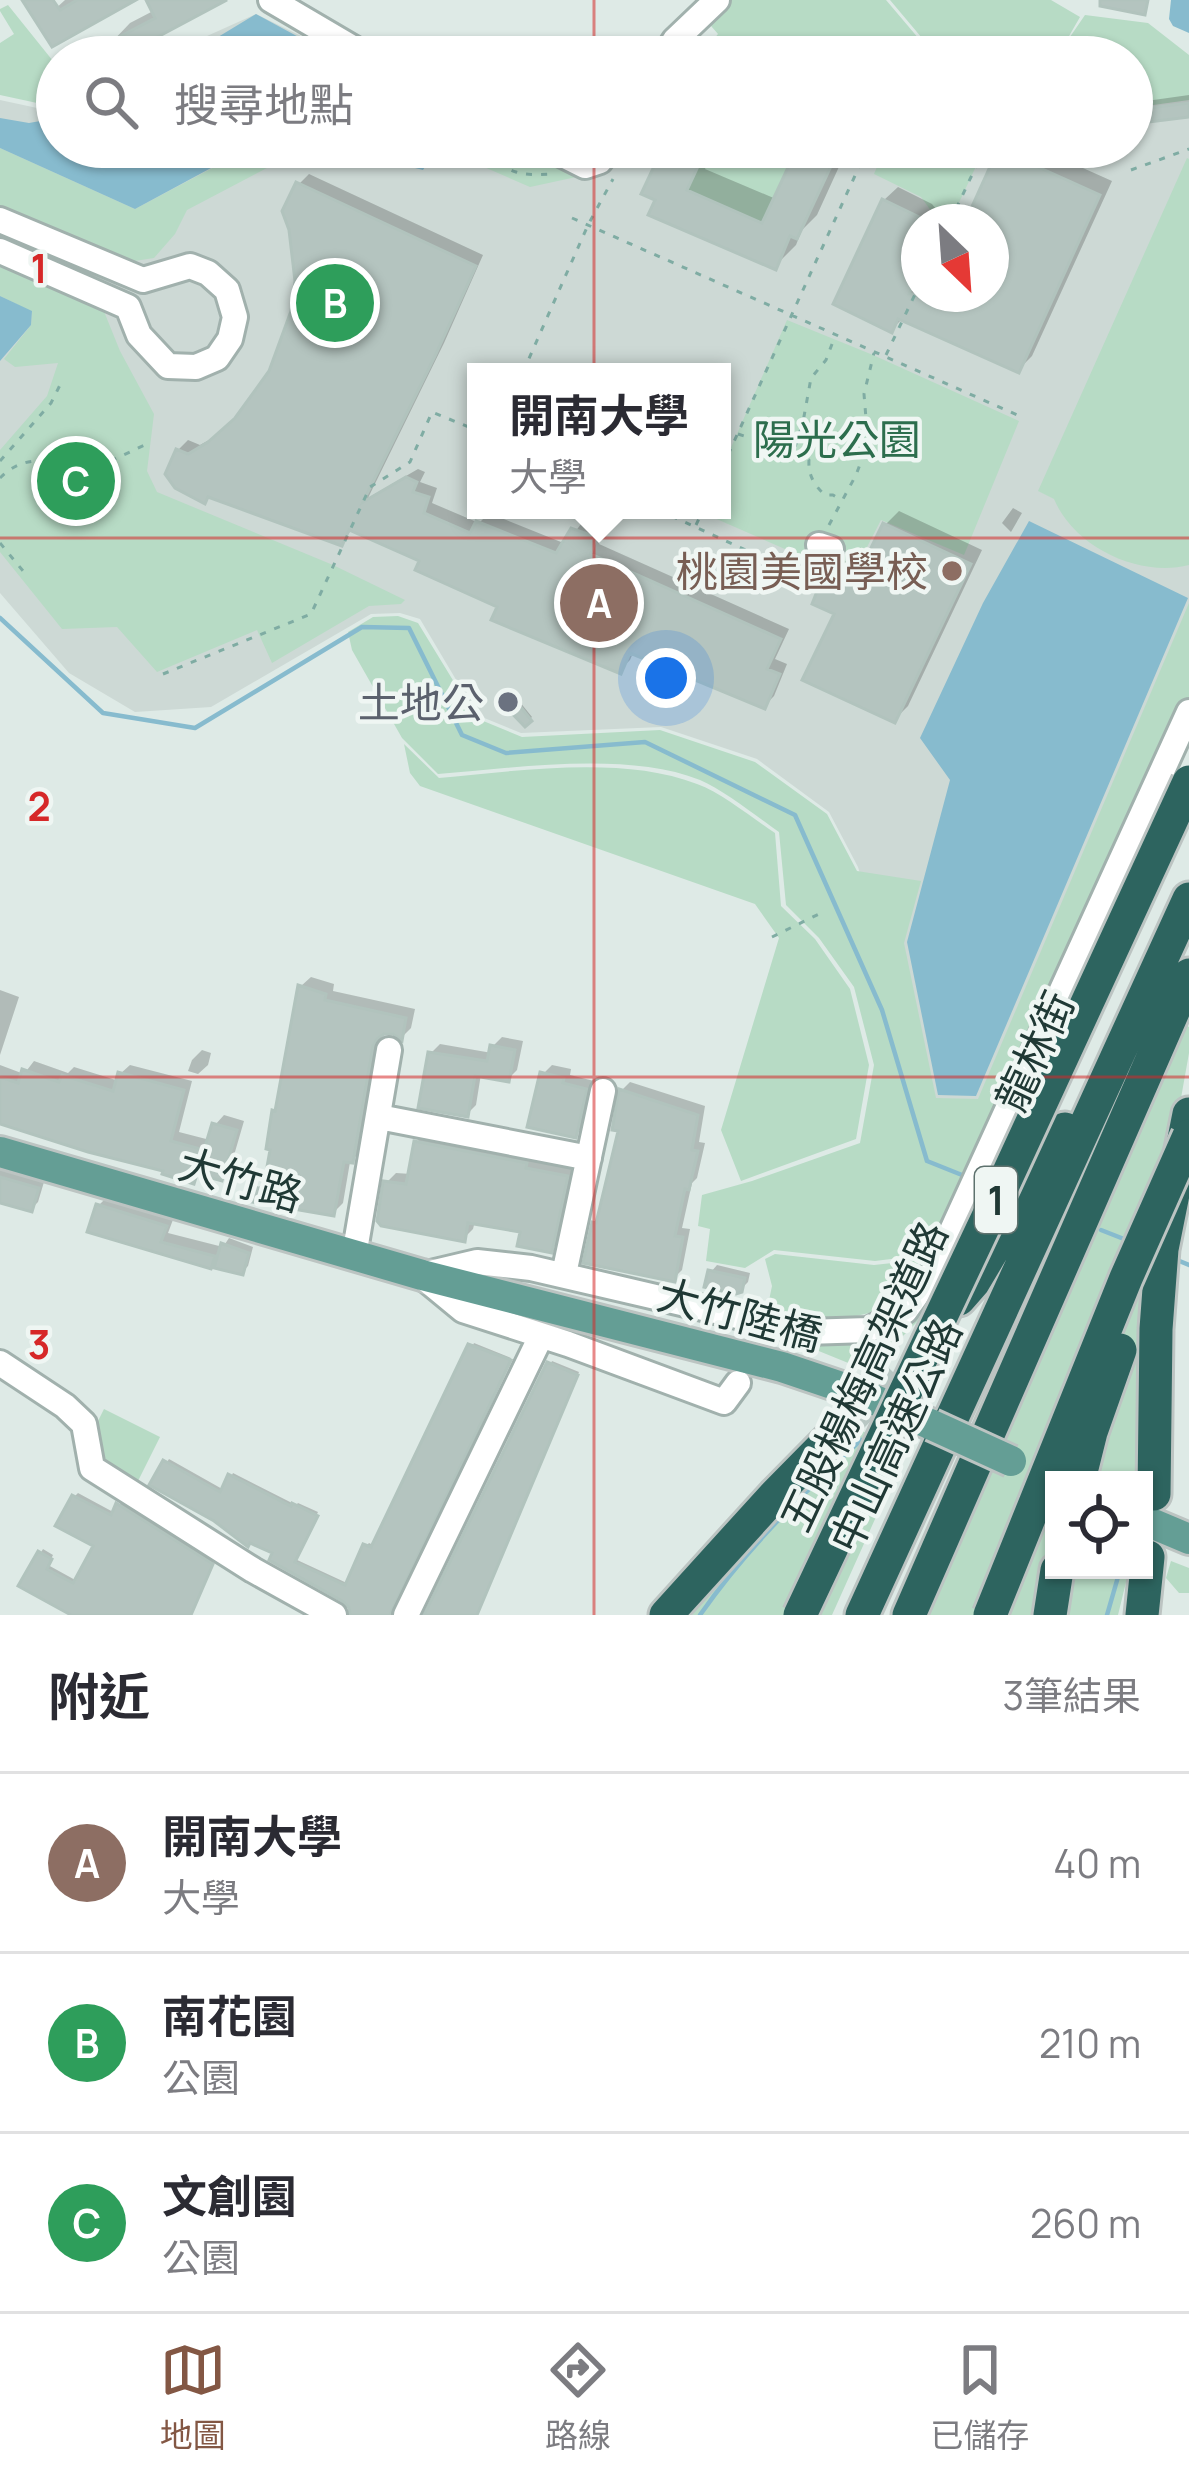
<!DOCTYPE html>
<html lang="zh-TW">
<meta charset="utf-8">
<style>
:root{--surface:#fff;--page:#f2f2f3;--text:#2b2b33;--muted:#7c7c81;--line:#e1e1e2;--accent:#835744}
body{margin:0;font-family:Manrope,"Noto Sans TC",sans-serif;background:var(--page);color:var(--text)}
.controls{position:absolute;right:36px;bottom:36px;display:grid;overflow:hidden;border-radius:0px;box-shadow:0 3px 9px #0004}
.controls button{width:108px;height:108px;display:grid;place-items:center;padding:0;border:0;border-bottom:3px solid var(--line);background:var(--surface);color:var(--text);font:60px sans-serif}
.compass{position:absolute;left:901px;top:204px;width:108px;height:108px;border-radius:50%;background:var(--surface);box-shadow:0 3px 9px #0004;rotate:155deg}
.you{position:absolute;left:666px;top:678px;width:42px;height:42px;margin:-30px;border:9px solid #fff;border-radius:50%;background:#1a73e8;box-shadow:0 0 0 18px #1a73e833}
.badge{display:grid;place-items:center;width:78px;height:78px;border-radius:50%;background:var(--accent);color:#fff;font-size:39px;font-weight:700}
.pin{position:absolute;translate:-50% -50%;border:6px solid #fff;box-shadow:0 3px 12px #0006}
.popup{position:absolute;left:467px;top:363px;width:264px;height:156px;box-sizing:border-box;display:grid;place-content:center;border-radius:0px;background:var(--surface);filter:drop-shadow(0 3px 9px #0005);font-size:39px;white-space:nowrap;color:var(--muted)}
.popup b{font-size:45px;color:var(--text)}
.popup::after{content:'';position:absolute;left:50%;top:100%;margin-left:-24px;border:24px solid transparent;border-top-color:var(--surface)}
.list{margin:0;padding:0;list-style:none}
h2{display:flex;justify-content:space-between;align-items:center;height:156px;margin:0;padding:0 48px;font-size:51px}
h2 small{font-size:39px;font-weight:400;color:var(--muted)}
.list li{display:grid;grid-template-columns:78px 1fr auto;gap:36px;align-items:center;box-sizing:border-box;height:180px;padding:0 48px;border-top:3px solid var(--line)}
.list b{display:block;font-size:45px;white-space:nowrap}
.list p{margin:0;font-size:39px;white-space:nowrap;color:var(--muted)}
.list em{font-size:39px;font-style:normal;color:var(--muted)}
.icon{flex:none;width:66px;height:66px;fill:none;stroke:currentColor;stroke-width:2;stroke-linecap:round;stroke-linejoin:round}
.map{position:relative;flex:none;width:1189px;height:1615px;overflow:hidden}
.search{position:absolute;background:var(--surface);box-shadow:0 3px 9px #0004;left:36px;right:36px;top:36px;height:132px;display:flex;align-items:center;gap:30px;box-sizing:border-box;padding:0 42px;border-radius:66px;color:var(--muted);font-size:45px}
.sheet{height:696px;background:var(--surface)}
nav{display:flex;justify-content:space-around;align-items:center;box-sizing:border-box;height:168px;border-top:3px solid var(--line);background:var(--surface);font-size:33px;color:var(--muted)}
nav a{display:grid;justify-items:center;gap:6px}
nav .on{color:var(--accent)}
.map>svg:first-child{display:block}
</style>
<div class="map">
<svg width="1189" height="1615" viewBox="0 0 1189 1615">
<rect width="100%" height="100%" fill="#deeae6"/>
<path fill="#cdd9d5" fill-rule="evenodd" d="M256 14 344 57H162L167 54Z
M0 100 51 111 57 108V147H520L581 176 604 174 622 147H1132V111L1189 104V640L980 1105H931L858 867 829 812 757 759 661 727 521 733 477 715 420 619 400 613 371 614 211 707 135 712 69 673 0 593ZM919 222H991V294H919ZM476 372H722V510H476Z"/>
<path fill="#b7dbc5" d="M728 0H886L925 46 948 57H737L705 50 718 34 705 19Z
M890 0H1051L1080 17 1061 50 1085 15 1148 23 1189 55V100L1132 108V57H957L927 44Z
M8 5 57 66V103L51 106 0 95V43L14 34 0 11V9Z
M252 147H307L187 210 175 234 154 258 128 262 0 208V148L135 209Z
M438 147H520L581 176 530 187Z
M707 147H765L792 159 762 223 687 190Z
M885 147H985L950 222H939L921 197 874 174Z
M1187 158 1189 159V565C1139 578 1074 547 1054 499L1038 491Z
M0 257 101 304 120 351 154 414 147 471 157 492 333 565 405 600 401 604 369 606 272 663 257 630 157 672 117 627 62 629 0 552V450L47 396 58 363 15 367 4 359 31 325 32 312 0 296Z
M787 320 873 355 1019 421 964 555 881 520 851 578 696 510H722V468Z
M1189 603V741L990 1169 963 1194 923 1255 875 1261 774 1250 745 1268 706 1261 710 1229 698 1226 702 1195 752 1181 860 1143 874 1065 854 987 819 938 786 905 779 832C757 817 724 790 700 780 627 751 516 768 438 774L402 738 352 650 348 632 373 617 398 616 418 623 476 718 522 737 660 730 755 762 827 814 857 871 921 881 904 943 936 1098 978 1099Z
M404 744 439 778C517 771 623 755 697 784 722 793 752 818 775 833L781 906 815 939 850 989 869 1065 856 1139 741 1181 721 1130 779 938 755 904 420 786 410 773Z
M1180 1021 1189 1027V1053L1175 1132 1144 1480H1054V1570H1129L1118 1615H919Z
M979 1249 921 1318 868 1371 762 1328 856 1325 888 1314Z
M775 1254 874 1265 920 1260C913 1270 908 1284 899 1294 869 1329 807 1316 767 1310L772 1286 765 1259Z
M104 1409 160 1437 136 1485 94 1460 91 1435Z
M862 1431 906 1450 832 1615H692C741 1546 800 1489 862 1431Z
M1171 1561 1189 1568V1593H1179L1166 1578Z"/>
<path fill="#87bbce" d="M1171 0H1189V33L1173 26 1169 19Z
M256 14 306 41 301 52 308 57H185Z
M0 118 29 123 57 118V147H250L135 209 0 148Z
M394 147H438L423 170 407 166 392 158Z
M0 296 32 311 31 325 0 361Z
M1029 521 1188 598 976 1096 938 1095 907 942 950 780 920 738 983 603Z"/>
<path fill="#0003" d="M65 0H130L40 23Z
M149 0H220L109 45 130 23 155 10Z
M1189 95V114L1132 121V103Z
M666 147H716L705 169 776 199 796 158 772 147H848L817 215 802 230 796 245 775 266 659 199Z
M1005 147H1036L1112 181 1032 356 1018 370 903 318 891 330 884 200 898 187 932 204 946 222H919V294H991V222H968Z
M309 174 483 255 444 343 368 498 418 469 425 472 420 482 437 488 432 503 479 523 489 513 566 544 584 520 604 527 599 544 789 629 775 659 787 664 774 696 764 706 634 651 630 660 620 670 501 605 423 559 353 528 341 543 178 450 188 440 200 445 222 433 240 416 271 372 294 312 299 184Z
M1013 508 1022 513 1011 532 1002 523Z
M899 511 982 550 908 706 894 720 838 613 828 573 841 559 864 569 885 525Z
M511 691 532 717 525 723 502 699Z
M311 977 334 984 333 991 415 1009 411 1028 402 1037 394 1031 382 1033 362 1150 350 1162 343 1203 333 1213 257 1189 268 1178 301 986Z
M0 990 19 997 0 1055Z
M502 1037 523 1041 517 1070 508 1079 481 1074 476 1105 467 1114 431 1053 440 1044 492 1053 493 1046Z
M202 1050 211 1053 208 1065 198 1074 188 1071 192 1060Z
M34 1061 68 1073 74 1067 119 1081 120 1074 130 1065 192 1081 179 1132 210 1140 215 1125 224 1115 244 1121 230 1169 221 1178 201 1172 193 1180 166 1169 0 1120V1065L24 1074Z
M552 1065 571 1069 570 1075 594 1081 584 1126 575 1135 543 1074Z
M630 1082 705 1106 699 1142 705 1143 697 1178 692 1183 682 1228 690 1229 682 1270 674 1278 595 1223 601 1217 621 1129 622 1090Z
M426 1132 576 1167 560 1240 551 1249 523 1230 475 1221 473 1229 464 1238 386 1183 396 1173 411 1174 417 1142Z
M0 1169 44 1182 38 1202 31 1209 0 1199Z
M108 1196 174 1217 168 1233 223 1247 229 1238 253 1247 248 1266 242 1272 220 1255 210 1265 91 1230 99 1205Z
M717 1265 750 1273 748 1282 741 1289 711 1272Z
M474 1343 511 1358 393 1602 392 1615H352V1606L276 1552 153 1484 169 1459 224 1490 233 1473 296 1505 298 1503 318 1512 295 1559 349 1584 366 1546 369 1543 375 1546Z
M552 1361 579 1372 476 1615H428Z
M78 1493 115 1513 122 1501 214 1560 188 1615H77L22 1585 43 1549 53 1555 48 1565 77 1581 97 1545 74 1497Z"/>
<g fill="none" stroke-linecap="round" stroke-linejoin="round">
<path stroke="#87bbce" stroke-width="4.5" d="M0 618 103 713 195 728 362 627 409 628 462 735 506 753 645 742 795 815 882 1010 927 1161 967 1177
M1101 1230 1129 1241
M1172 1258 1189 1265
M700 1615C746 1549 802 1494 861 1440
M1107 1615 1120 1570"/>
</g>
<path fill="#b4c4bf" stroke="#b1c3bd" stroke-width="3" d="M22 0H53L60 10 77 0H136L52 47Z
M146 0H227L120 57H81L155 18Z
M1100 0H1148L1145 15 1100 6Z
M1189 103V117L1132 124V110Z
M663 147H707L687 190 762 223 792 159 765 147H840L797 239 790 236 776 270 648 215 655 200 641 194Z
M998 149 1100 195 1019 373 898 319 892 333 833 304 882 199 919 217V271L909 294H991V222H965Z
M296 182 476 266 435 356 363 502 406 477 417 482 413 492 429 497 424 513 470 533 476 521 556 553 571 528 596 537 591 554 781 639 767 669 780 674 765 709 630 653 621 674 491 620 497 607 415 570 419 561 349 530 342 546 208 497 205 504 175 488 165 474 176 449 188 454 208 442 235 418 269 371 291 311 295 281 289 230 282 211Z
M883 523 971 564 895 723 802 680 834 614 812 604 825 571 854 583Z
M508 691 532 721 525 727 498 699Z
M298 985 326 994 325 1000 406 1018 402 1041 393 1034H384L377 1039 373 1046 353 1163 344 1162 334 1216 252 1202 254 1187 263 1189 270 1150 266 1149 272 1110 275 1111Z
M490 1045 515 1050 509 1082 475 1076 468 1117 418 1108 428 1052 487 1061Z
M22 1069 59 1082 62 1075 113 1091 118 1072 184 1090 171 1141 204 1150 212 1123 237 1130 222 1181 197 1174 194 1184 162 1174 163 1171 88 1152 0 1124V1077L18 1083Z
M540 1072 564 1078 563 1083 587 1089 576 1138 527 1127Z
M619 1089 698 1115 692 1150 698 1151 689 1190 685 1189 675 1236 683 1237 675 1282 583 1263 592 1222 596 1223 618 1131 612 1130Z
M414 1141 527 1163 526 1168 568 1176 552 1253 517 1246 520 1232 468 1223 465 1242 381 1226 377 1221 383 1181 406 1184Z
M0 1177 39 1188 32 1212 0 1203Z
M96 1204 167 1226 161 1242 215 1256 211 1269 87 1232Z
M221 1243 249 1253 243 1275 214 1268Z
M708 1270 745 1278 742 1292 736 1294 704 1287Z
M468 1344 511 1360 390 1615H350L349 1608 342 1601 269 1560 272 1553 250 1543 248 1547 214 1521 149 1485 163 1460 220 1492 228 1474 291 1506 292 1503 318 1516 295 1562 345 1585 363 1544 371 1547Z
M547 1362 578 1375 477 1615H424Z
M72 1495 111 1515 116 1503 213 1564 191 1615H71L18 1586 38 1551 52 1559 47 1569 73 1583 93 1546 55 1526Z"/>
<g fill="none" stroke-linecap="round" stroke-linejoin="round">
<path stroke="#b8c7c3" stroke-width="33" stroke-dasharray="33 16" stroke-linecap="butt" d="M842 1427 894 1373"/>
<g stroke="#a1b1ad" stroke-width="30">
<path id="minor" d="M271 0 368 57
M664 57 675 40 717 0
M547 147 585 166 600 161 609 147
M0 220 143 280 190 266 208 273 227 290 235 317 230 339 217 358 196 367 168 366 139 335 128 307 0 251
M819 545 831 549
M379 1117 589 1158
M354 1256 389 1050
M564 1274 603 1091
M422 1275 477 1262 531 1268 806 1332 868 1330 905 1311 933 1272 1189 712
M423 1277 463 1310 568 1344 724 1402 738 1383
M0 1363 65 1406 84 1424 92 1468 253 1570 334 1615
M406 1615 541 1336"/>
</g>
<g stroke="#bcc4c2" stroke-width="36">
<path id="major" d="M0 1152 422 1275 782 1367 859 1393 932 1425
M1144 1520 1189 1539"/>
</g>
<g stroke="#bcc4c2" stroke-width="39">
<path id="highway" d="M959 1299 973 1283 1065 1129
M1154 1494 1156 1329 1162 1249 1189 1114
M666 1615 775 1495 842 1427
M862 1615 1189 899
M909 1615 1189 975
M1050 1615 1057 1570
M1142 1615 1148 1557"/>
</g>
<path stroke="#7faca3" stroke-width="3" stroke-dasharray="6 9" stroke-linecap="butt" d="M444 159C470 135 490 163 516 172 528 176 543 174 556 174
M1131 170 1189 149
M572 218 1024 418
M950 222 985 147
M886 355 919 286
M523 372 588 225 613 179
M738 434 757 440
M771 446 793 453 803 422 811 378 826 360 835 336
M795 453 809 460C808 475 814 485 825 495H833L841 500
M0 461 51 403 63 379
M38 461 41 478
M722 468 868 147
M0 478C26 452 55 460 85 473L149 443
M658 510 820 584
M696 525 703 510
M829 525 856 475 868 443 864 394 874 353
M0 543 28 577
M805 576 809 566
M163 674 311 614 370 487 410 462 432 412 476 430
M772 937 821 913"/>
<use href="#minor" stroke="#fff" stroke-width="24"/>
<use href="#major" stroke="#649e95" stroke-width="30"/>
<use href="#highway" stroke="#2d645f" stroke-width="33"/>
<g stroke="#bcc4c2" stroke-width="36" stroke-linecap="butt">
<path id="major-bridge" d="M932 1425 1011 1461"/>
</g>
<g stroke="#bcc4c2" stroke-width="39" stroke-linecap="butt">
<path id="highway-bridge" d="M1079 1480 1091 1432 1120 1350
M800 1615 1004 1183 1189 782
M990 1615 1126 1278 1189 1136"/>
</g>
<use href="#major-bridge" stroke="#649e95" stroke-width="30"/>
<use href="#highway-bridge" stroke="#2d645f" stroke-width="33"/>
</g>
<path fill="none" stroke="#d62828" stroke-width="3" stroke-opacity="0.55" d="M594 0V57M594 147V1615M0 538H1189M0 1077H1189"/>
<circle fill="#8d6e63" stroke="#eff6f3" stroke-width="4.5" cx="952" cy="571" r="12"/>
<circle fill="#6b7280" stroke="#eff6f3" stroke-width="4.5" cx="508" cy="702" r="12"/>
<g text-anchor="middle" dominant-baseline="central" stroke-width="9" stroke-linejoin="round" paint-order="stroke">
<rect fill="#eff6f3" stroke="#5e726e" stroke-width="3" x="975" y="1167" width="42" height="66" rx="9"/>
<g font-size="39" font-weight="bold" fill="#203935">
<text x="996" y="1200">1</text>
</g>
<g font-size="42" fill="#2c6e4d" stroke="#eff6f3">
<text x="837" y="439">陽光公園</text>
</g>
<g font-size="42" fill="#785e54" stroke="#eff6f3" text-anchor="end">
<text x="928" y="571">桃園美國學校</text>
</g>
<g font-size="42" fill="#5b616d" stroke="#eff6f3" text-anchor="end">
<text x="484" y="702">土地公</text>
</g>
<g font-size="42" fill="#203935" stroke="#eff6f3">
<text transform="translate(1034 1051) rotate(-65)">龍林街</text>
<text transform="translate(241 1179) rotate(16)">大竹路</text>
<text transform="translate(740 1314) rotate(15)">大竹陸橋</text>
<text transform="translate(863 1376) rotate(-65)">五股楊梅高架道路</text>
<text transform="translate(895 1435) rotate(-65)">中山高速公路</text>
</g>
</g>
<g font-size="39" text-anchor="middle" font-weight="bold" fill="#d62828" stroke="#eff6f3" stroke-width="9" stroke-linejoin="round" paint-order="stroke">
<text x="39" y="283">1</text>
<text x="39" y="821">2</text>
<text x="39" y="1359">3</text>
</g>
</svg>
<div class="controls">
<button><svg class="icon" aria-label="locate" viewBox="0 0 24 24"><circle cx="12" cy="12" r="6"/><path d="M12 2v4M12 18v4M2 12h4M18 12h4"/></svg></button>
</div>
<svg class="compass" viewBox="-18 -18 36 36"><path d="M0-13l5 13h-10z" fill="#e53935"/><path d="M0 13l5-13h-10z" fill="#7c7c81"/></svg>
<div class="you"></div>
<div class="pin badge" style="left:599px;top:603px;background:#8d6e63">A</div>
<div class="popup"><b>開南大學</b>大學</div>
<div class="pin badge" style="left:335px;top:303px;background:#2e9e5b">B</div>
<div class="pin badge" style="left:76px;top:481px;background:#2e9e5b">C</div>
<div class="search"><svg class="icon" aria-label="search" viewBox="0 0 24 24"><circle cx="10" cy="10" r="6"/><path d="M15 15l6 6"/></svg>搜尋地點</div>
</div>
<section class="sheet">
<h2>附近<small>3筆結果</small></h2>
<ul class="list">
<li><span class="badge" style="background:#8d6e63">A</span><div><b>開南大學</b><p>大學</p></div><em>40 m</em></li>
<li><span class="badge" style="background:#2e9e5b">B</span><div><b>南花園</b><p>公園</p></div><em>210 m</em></li>
<li><span class="badge" style="background:#2e9e5b">C</span><div><b>文創園</b><p>公園</p></div><em>260 m</em></li>
</ul>
</section>
<nav>
<a class="on"><svg class="icon" aria-label="map" viewBox="0 0 24 24"><path d="M3 6l6-2 6 2 6-2v14l-6 2-6-2-6 2zM9 4v14M15 6v14"/></svg>地圖</a>
<a><svg class="icon" aria-label="directions" viewBox="0 0 24 24"><path d="M12 3l9 9-9 9-9-9zM9 14v-3h6M13 9l2 2-2 2"/></svg>路線</a>
<a><svg class="icon" aria-label="saved" viewBox="0 0 24 24"><path d="M7 4h10v16l-5-4-5 4z"/></svg>已儲存</a>
</nav>
